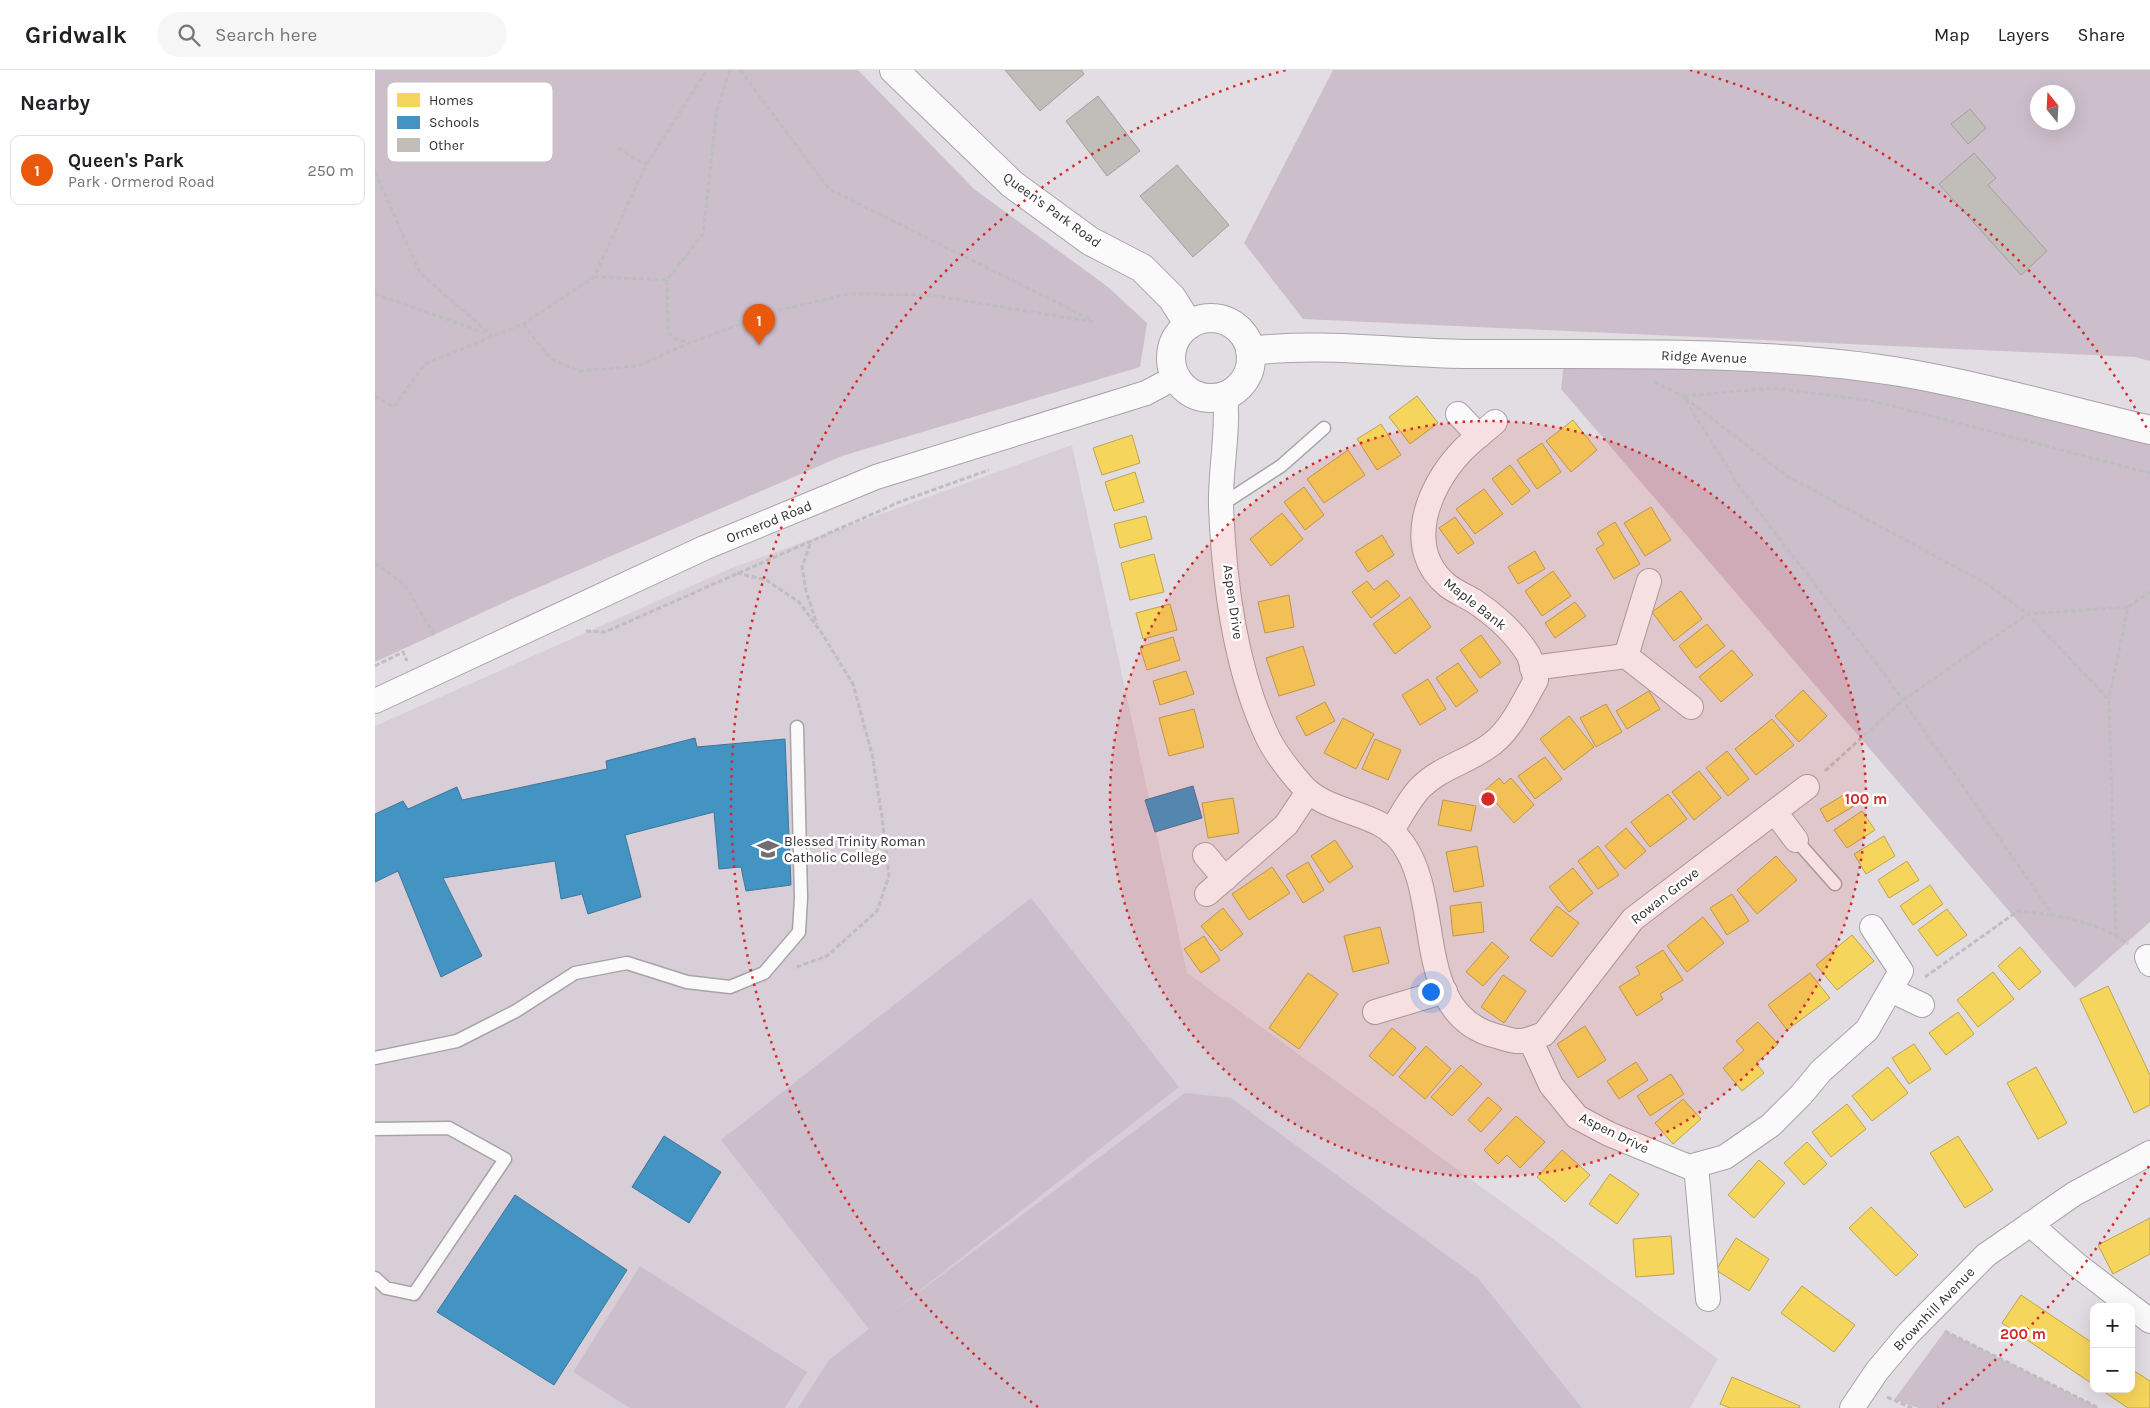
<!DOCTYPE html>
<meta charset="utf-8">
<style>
:root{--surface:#fff;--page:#f6f6f6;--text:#202124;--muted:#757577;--line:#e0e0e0;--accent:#ea580c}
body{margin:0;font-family:Karla,sans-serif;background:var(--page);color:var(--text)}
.controls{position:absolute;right:15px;bottom:15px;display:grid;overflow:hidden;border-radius:10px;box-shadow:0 5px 20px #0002}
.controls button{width:45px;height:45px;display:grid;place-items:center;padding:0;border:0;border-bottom:1px solid var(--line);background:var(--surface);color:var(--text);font:25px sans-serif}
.compass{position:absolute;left:1655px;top:15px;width:45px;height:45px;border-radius:50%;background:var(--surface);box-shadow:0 5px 20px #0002;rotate:342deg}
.you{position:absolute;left:1055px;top:921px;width:18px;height:18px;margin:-12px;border:4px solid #fff;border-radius:50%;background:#1a73e8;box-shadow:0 0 0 8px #1a73e833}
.badge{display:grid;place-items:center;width:32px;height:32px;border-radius:50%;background:var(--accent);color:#fff;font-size:16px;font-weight:700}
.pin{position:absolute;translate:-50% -41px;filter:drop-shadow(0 1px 2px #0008)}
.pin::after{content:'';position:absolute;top:26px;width:18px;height:15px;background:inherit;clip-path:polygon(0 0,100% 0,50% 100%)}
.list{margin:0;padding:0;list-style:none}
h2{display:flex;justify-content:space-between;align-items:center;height:65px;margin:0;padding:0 20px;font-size:21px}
h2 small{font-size:16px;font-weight:400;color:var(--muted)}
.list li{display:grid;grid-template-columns:32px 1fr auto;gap:15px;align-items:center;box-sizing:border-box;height:70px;margin:0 10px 10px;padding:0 10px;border:1px solid var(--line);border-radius:10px}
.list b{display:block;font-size:19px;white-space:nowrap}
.list p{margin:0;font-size:16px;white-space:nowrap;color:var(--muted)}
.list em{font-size:16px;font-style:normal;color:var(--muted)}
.icon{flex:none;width:28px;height:28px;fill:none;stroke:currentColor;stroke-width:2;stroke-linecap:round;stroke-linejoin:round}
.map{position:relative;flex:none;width:1775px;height:1338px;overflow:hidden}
header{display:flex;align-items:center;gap:30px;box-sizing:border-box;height:70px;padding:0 25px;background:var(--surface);border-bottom:1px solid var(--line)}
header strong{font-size:24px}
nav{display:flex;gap:28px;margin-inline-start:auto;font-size:18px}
.search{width:350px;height:45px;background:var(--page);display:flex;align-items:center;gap:12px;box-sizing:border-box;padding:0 18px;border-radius:28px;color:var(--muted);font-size:19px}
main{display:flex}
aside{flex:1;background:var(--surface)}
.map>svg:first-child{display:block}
</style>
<header>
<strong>Gridwalk</strong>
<div class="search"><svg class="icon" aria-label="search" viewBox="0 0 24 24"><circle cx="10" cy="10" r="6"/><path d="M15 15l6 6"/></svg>Search here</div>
<nav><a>Map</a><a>Layers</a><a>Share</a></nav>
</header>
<main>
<aside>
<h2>Nearby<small></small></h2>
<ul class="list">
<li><span class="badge">1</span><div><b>Queen's Park</b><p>Park · Ormerod Road</p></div><em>250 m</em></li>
</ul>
</aside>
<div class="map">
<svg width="1775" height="1338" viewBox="0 0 1775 1338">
<rect width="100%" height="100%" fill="#e2dde2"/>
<path fill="#d8ced7" d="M697 375 812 903 1343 1289 1315 1338H0V656L359 497Z"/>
<path fill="#cdbecb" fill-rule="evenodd" d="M0 0H483L599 119 733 217 772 253 765 297 467 386 139 528 0 592Z
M958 0H1775V291L1760 287 928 249 869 173ZM1662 22H1692V52H1662Z
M1190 285 1423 291 1775 360V852L1700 918 1186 319Z
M656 828 804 1017 516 1243 810 1023 856 1028 1103 1208 1207 1338H423L454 1290 494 1259 346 1070Z
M265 1196 432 1302 410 1338H255L198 1302Z
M1570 1261 1724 1338H1544L1519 1330Z"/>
<path fill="#f6d55c" stroke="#bca450" d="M1042 326 1063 353 1035 374 1014 347Z
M1198 350 1222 380 1196 402 1171 371Z
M1006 354 1026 385 1002 400 982 369Z
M757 365 765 393 727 405 718 378Z
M1167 373 1186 402 1162 419 1142 390Z
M973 380 990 405 949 433 932 409Z
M1135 395 1155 421 1137 435 1117 409Z
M760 402 769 432 739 441 730 412Z
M929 417 949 445 930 460 909 432Z
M1109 419 1128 444 1100 464 1081 439Z
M1276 437 1296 470 1270 486 1249 453Z
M907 443 928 469 896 496 875 469Z
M771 446 777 469 745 478 739 454Z
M1080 447 1099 473 1083 484 1064 458Z
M1240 452 1265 494 1239 509 1221 479 1229 474 1222 463Z
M1007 465 1019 485 993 502 980 482Z
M1160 481 1170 499 1143 514 1133 497Z
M779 484 789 522 755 530 746 493Z
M1178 501 1196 526 1167 546 1150 521Z
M1012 510 1025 526 996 548 977 522 992 511 999 520Z
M1306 521 1327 549 1299 571 1277 542Z
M914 525 919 557 890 563 883 532Z
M1035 527 1056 557 1020 584 998 554Z
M1200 532 1211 546 1180 568 1170 553Z
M795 534 802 560 768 569 761 543Z
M1332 554 1350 576 1321 598 1304 576Z
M1106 565 1126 593 1105 608 1085 580Z
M798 567 805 590 772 600 765 577Z
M928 576 940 615 904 626 891 588Z
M1357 580 1378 605 1346 632 1324 607Z
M1083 593 1103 621 1081 637 1061 608Z
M811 601 819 624 785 635 778 611Z
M1053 609 1071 639 1045 655 1027 625Z
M1428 620 1452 646 1424 672 1400 646Z
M1274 621 1285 639 1252 659 1241 641Z
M950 632 960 651 931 666 921 647Z
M1231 634 1247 662 1221 677 1205 648Z
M819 639 829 677 794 686 784 648Z
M1194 646 1219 677 1189 700 1165 669Z
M968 648 999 664 981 699 949 683Z
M1397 649 1419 675 1381 705 1360 679Z
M1000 669 1026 680 1013 710 987 699Z
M1352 681 1374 709 1353 726 1331 698Z
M1170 687 1187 709 1160 729 1143 706Z
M1324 701 1346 728 1319 750 1297 722Z
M1124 708 1129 714 1136 708 1159 735 1139 753 1110 720Z
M1472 723 1479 736 1452 752 1445 739Z
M1293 724 1312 749 1275 777 1256 752Z
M858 728 864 763 833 768 827 733Z
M1068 730 1101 736 1096 761 1063 755Z
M1487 741 1500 760 1472 778 1459 760Z
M1251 758 1271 781 1250 799 1230 776Z
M1509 766 1520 786 1491 804 1479 784Z
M960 770 978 797 954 813 936 786Z
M1102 776 1109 816 1079 822 1071 782Z
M1223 776 1244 805 1223 819 1203 791Z
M1401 786 1422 810 1382 844 1362 820Z
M1532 791 1544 810 1514 828 1503 810Z
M933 792 949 820 928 833 911 805Z
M897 797 915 823 874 850 857 824Z
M1198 798 1218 823 1194 842 1174 817Z
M1555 815 1568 834 1538 855 1525 836Z
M1357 824 1374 851 1352 865 1335 838Z
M1106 832 1109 862 1078 866 1075 836Z
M1182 836 1204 853 1177 887 1155 870Z
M848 838 868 864 846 881 826 856Z
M1572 839 1592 865 1562 886 1543 860Z
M1328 847 1349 873 1312 902 1292 876Z
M1005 857 1014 893 978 902 969 866Z
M1477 865 1499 891 1462 920 1441 895Z
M829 866 845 890 826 903 809 879Z
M1117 872 1134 887 1108 916 1091 902Z
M1645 877 1666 902 1644 920 1623 896Z
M1288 880 1308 910 1285 924 1288 929 1262 946 1244 917 1265 904 1261 897Z
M1618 902 1639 929 1603 957 1582 930Z
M933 903 963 924 924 979 894 958Z
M1435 903 1455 928 1412 960 1393 935Z
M1128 905 1151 921 1129 953 1106 937Z
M1733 916 1775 1005V1035L1759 1043 1705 929Z
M1583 942 1599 964 1571 985 1554 963Z
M1383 952 1403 974 1381 993 1389 1003 1367 1021 1348 998 1369 980 1361 971Z
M1210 956 1231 990 1203 1008 1182 974Z
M1017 958 1041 978 1018 1006 994 986Z
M1539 974 1556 999 1534 1014 1517 988Z
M1051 976 1076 999 1050 1029 1024 1007Z
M1261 992 1273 1010 1244 1029 1232 1011Z
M1086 995 1107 1014 1077 1046 1056 1027Z
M1513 997 1533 1023 1497 1051 1477 1026Z
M1661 997 1692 1053 1663 1069 1632 1013Z
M1296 1004 1309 1024 1275 1046 1262 1026Z
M1113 1027 1127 1039 1106 1062 1093 1050Z
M1308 1029 1326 1049 1298 1074 1280 1053Z
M1472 1034 1491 1059 1456 1087 1437 1062Z
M1141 1046 1170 1072 1145 1098 1132 1085 1123 1094 1109 1080Z
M1583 1066 1618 1120 1590 1138 1555 1083Z
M1432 1072 1452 1094 1429 1115 1409 1093Z
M1187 1080 1215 1105 1190 1132 1162 1107Z
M1384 1090 1410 1113 1379 1148 1353 1125Z
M1235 1104 1264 1124 1242 1154 1214 1134Z
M1496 1137 1543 1185 1521 1206 1474 1158Z
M1775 1148V1184L1738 1204 1723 1175Z
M1296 1166 1299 1204 1261 1207 1258 1169Z
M1361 1168 1394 1189 1374 1221 1341 1200Z
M1427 1216 1480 1255 1459 1282 1406 1243Z
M1646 1225 1719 1274V1315L1627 1253Z
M1756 1299 1775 1311V1338H1753L1725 1319H1756Z
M1357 1307 1425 1336 1424 1338H1355L1345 1334Z"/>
<path fill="#4393c3" stroke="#3f7698" d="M320 668 322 677 410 669 416 815 371 821 366 797 344 799 339 742 250 765 266 827 213 844 207 824 186 829 180 791 68 808 107 886 66 907 23 801 0 812V744L28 731 33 739 82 717 87 730 232 699 231 691Z
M818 716 827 748 780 762 770 730Z
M289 1066 346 1102 314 1153 257 1117Z
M140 1125 252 1200 179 1315 62 1242Z"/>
<path fill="#c1beb9" stroke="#a09e9e" d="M630 0H706L709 4 665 41Z
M723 26 765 81 732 106 691 51Z
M1595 39 1611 58 1593 74 1576 54Z
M1599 83 1621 108 1613 115 1672 181 1646 205 1564 114Z
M802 95 854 155 818 187 765 126Z"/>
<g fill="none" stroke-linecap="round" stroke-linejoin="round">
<g stroke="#a7a3a7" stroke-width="15">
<path id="service" d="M846 435 906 396 949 358
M1421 770 1460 814
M0 988 82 971 141 941 200 903 252 893 312 912 355 917 389 903 424 862 426 828 422 657
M0 1059 74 1058 130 1089 39 1224 11 1218 0 1208"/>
</g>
<g stroke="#a7a3a7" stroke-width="26">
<path id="minor" d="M850 325C854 362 845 399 846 436 849 511 860 599 893 668 901 684 913 699 925 713 952 746 1004 739 1028 774 1069 831 1036 944 1121 966 1133 969 1142 974 1155 969L1176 1015 1202 1047 1234 1064 1314 1097 1350 1087 1396 1055 1426 1025 1446 1001 1492 960 1526 901 1497 857
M1083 344 1104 366
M1251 586 1274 511
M1157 598 1251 586 1316 637
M0 631 329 478 501 407 771 323 801 307
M1400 742 1421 770
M1016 762C1025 748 1034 729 1046 717 1066 697 1096 691 1118 673 1137 658 1149 631 1161 610 1158 602 1157 591 1153 584 1140 563 1120 545 1099 531 1091 526 1081 522 1073 516 1028 480 1052 418 1086 382 1096 371 1109 362 1120 352
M830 785 850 809
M832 824 911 755 933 722
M1772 887 1775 894
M1515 920 1547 935
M1000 942 1070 921
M1155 969 1169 964 1258 849 1432 717
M1321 1095 1333 1229
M1655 1154 1702 1195 1775 1251
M1477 1338 1502 1301 1533 1264 1611 1185 1699 1124 1775 1083"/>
</g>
<g stroke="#a7a3a7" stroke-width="30">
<path id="tertiary" d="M519 0 637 114 715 171 767 198 797 228 814 255
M796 288a40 40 0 1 1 80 0a40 40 0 1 1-80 0Z
M875 281C947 272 1018 283 1089 284 1233 285 1390 279 1531 303 1611 317 1695 341 1775 360"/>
</g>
<path stroke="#bfbebf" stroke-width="3" stroke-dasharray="5 2.5" stroke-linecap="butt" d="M365 0 454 119 717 250
M243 78 271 95
M0 102 45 203 116 265
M219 207 292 210 328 164 342 39 355 0
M292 210 293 262 299 268 314 273
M0 224 113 264
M148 254 176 289 204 301 263 296 319 271 405 240 473 224 555 225 719 252
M1279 312 1308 326 1366 419 1508 602 1678 845C1706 851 1730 857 1753 874
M0 326 19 337 50 294 148 254 219 207 271 95 332 0
M1309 326 1398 318 1498 331 1775 403
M1310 328 1412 406 1612 514 1653 544 1734 630 1741 865
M435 474 427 497 431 521 442 554
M0 493 30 515 60 567
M362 503 391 510 424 532 448 565 478 614 497 684 507 747 514 806 502 841 452 886 419 898
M1753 537 1775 522
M211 561 230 562 527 431 614 400
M0 596 28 582 32 591
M1450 701 1528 630 1653 544 1753 537 1734 629
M1550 907 1643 841 1678 845
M1570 1261 1724 1338
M1512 1327 1537 1338"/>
<use href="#service" stroke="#fbfafb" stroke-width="12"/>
<use href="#minor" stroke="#fbfafb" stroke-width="24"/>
<use href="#tertiary" stroke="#fbfafb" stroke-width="28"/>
</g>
<circle cx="1113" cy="729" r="378" fill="#d62828" fill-opacity=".12"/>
<g fill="none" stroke="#d62828" stroke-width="2.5" stroke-dasharray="2.5 5">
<circle cx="1113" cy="729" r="378"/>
<path d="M1774 1096A756 756 0 0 1 1563 1337M663 1337A756 756 0 0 1 911 0M1315 0A756 756 0 0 1 1774 362"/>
</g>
<defs>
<g id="school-bare" transform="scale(1.725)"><path d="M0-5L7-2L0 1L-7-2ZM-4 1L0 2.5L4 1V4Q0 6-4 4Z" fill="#726d71" stroke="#fff" stroke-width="2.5" paint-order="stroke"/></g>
</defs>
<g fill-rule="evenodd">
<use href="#school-bare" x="393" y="779"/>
</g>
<g text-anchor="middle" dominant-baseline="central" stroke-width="5" stroke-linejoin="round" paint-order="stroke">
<g font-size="14" fill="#353134" stroke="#fff">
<text transform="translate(677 140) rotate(36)">Queen's Park Road</text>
<text transform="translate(1329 287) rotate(2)">Ridge Avenue</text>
<text transform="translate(394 452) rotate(-22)">Ormerod Road</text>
<text transform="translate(858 532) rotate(82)">Aspen Drive</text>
<text transform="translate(1100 534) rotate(38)">Maple Bank</text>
<text transform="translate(1290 826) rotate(-38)">Rowan Grove</text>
<text transform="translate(1239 1063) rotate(26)">Aspen Drive</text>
<text transform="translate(1559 1239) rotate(-46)">Brownhill Avenue</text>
</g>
<g font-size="14" fill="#353134" stroke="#fff" text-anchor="start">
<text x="409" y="771">Blessed Trinity Roman<tspan x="409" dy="16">Catholic College</tspan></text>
</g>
</g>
<rect x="12" y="12" width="166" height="80" rx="8" fill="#fff" stroke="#c2c1c2" stroke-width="1"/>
<rect x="22" y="23" width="23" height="14" fill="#f6d55c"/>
<rect x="22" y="46" width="23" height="13" fill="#4393c3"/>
<rect x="22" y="68" width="23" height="14" fill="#c1beb9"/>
<g font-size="14" fill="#353134">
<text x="54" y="35">Homes</text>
<text x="54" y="57">Schools</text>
<text x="54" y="80">Other</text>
</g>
<circle cx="1113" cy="729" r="8" fill="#d62828" stroke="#fff" stroke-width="2.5"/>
<g font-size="15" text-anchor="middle" font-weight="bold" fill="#d62828" stroke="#fff" stroke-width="5" stroke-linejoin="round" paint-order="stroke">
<text x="1491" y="734">100 m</text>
<text x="1648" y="1269">200 m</text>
</g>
</svg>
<div class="controls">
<button>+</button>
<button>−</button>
</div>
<svg class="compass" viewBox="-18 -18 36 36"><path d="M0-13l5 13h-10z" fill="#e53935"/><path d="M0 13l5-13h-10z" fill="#757577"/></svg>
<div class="you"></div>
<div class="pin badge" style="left:384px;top:275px">1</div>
</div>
</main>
